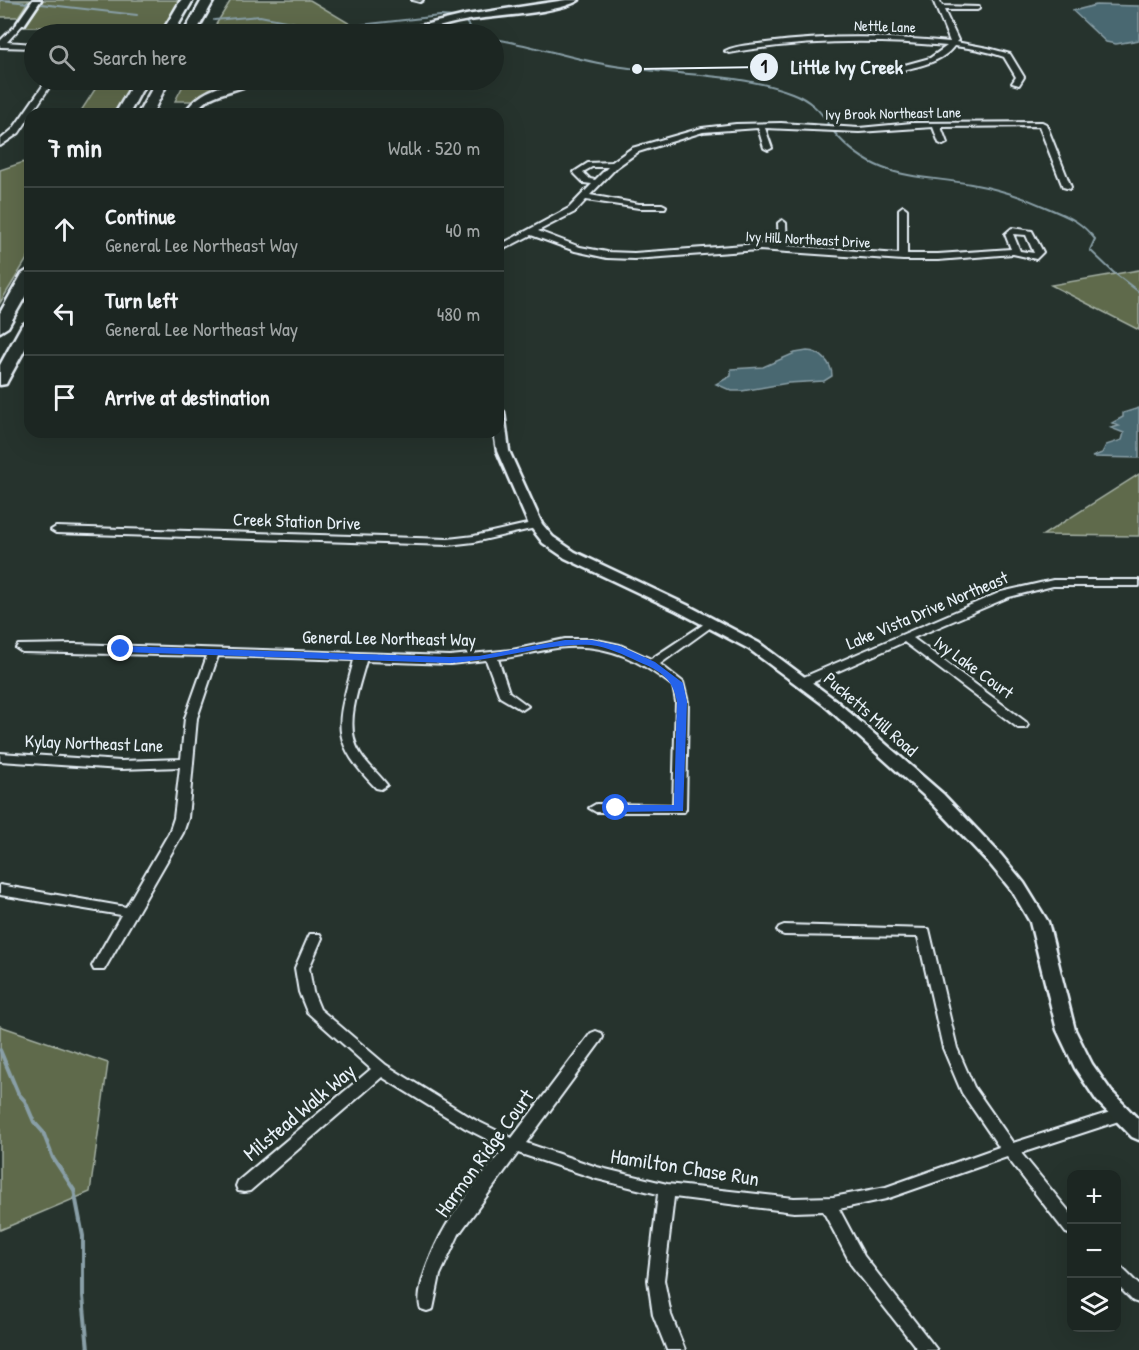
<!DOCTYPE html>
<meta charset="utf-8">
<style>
:root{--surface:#1c2622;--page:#252e2a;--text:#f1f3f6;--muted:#a0a5a5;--line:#3a4340}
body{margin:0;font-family:"Patrick Hand",sans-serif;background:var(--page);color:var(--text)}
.controls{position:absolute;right:18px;bottom:18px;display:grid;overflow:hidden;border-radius:12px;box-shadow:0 6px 24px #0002}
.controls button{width:54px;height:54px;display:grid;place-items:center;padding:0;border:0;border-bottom:2px solid var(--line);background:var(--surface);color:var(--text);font:30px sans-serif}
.stop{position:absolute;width:18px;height:18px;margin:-14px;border:4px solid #2563eb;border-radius:50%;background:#fff}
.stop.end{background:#2563eb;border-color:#fff;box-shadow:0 2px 6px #0008}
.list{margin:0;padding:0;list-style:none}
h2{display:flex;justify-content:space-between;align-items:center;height:78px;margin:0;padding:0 24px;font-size:26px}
h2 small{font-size:20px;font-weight:400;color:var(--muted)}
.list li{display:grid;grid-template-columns:39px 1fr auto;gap:18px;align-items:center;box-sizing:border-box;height:84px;padding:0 24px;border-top:2px solid var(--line)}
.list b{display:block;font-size:22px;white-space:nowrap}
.list p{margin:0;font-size:20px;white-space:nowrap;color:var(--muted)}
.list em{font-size:20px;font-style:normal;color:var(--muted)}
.icon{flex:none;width:33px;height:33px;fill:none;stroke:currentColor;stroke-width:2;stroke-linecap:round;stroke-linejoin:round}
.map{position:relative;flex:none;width:1139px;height:1350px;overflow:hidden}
.search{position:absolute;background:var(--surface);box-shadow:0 6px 24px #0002;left:24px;top:24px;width:480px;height:66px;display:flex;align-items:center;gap:15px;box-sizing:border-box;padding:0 21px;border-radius:33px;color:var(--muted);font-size:22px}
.panel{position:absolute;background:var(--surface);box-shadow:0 6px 24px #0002;left:24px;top:108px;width:480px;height:330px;border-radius:18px}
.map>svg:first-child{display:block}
</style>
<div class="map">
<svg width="1139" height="1350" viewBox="0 0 1139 1350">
<rect width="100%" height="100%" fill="#26332d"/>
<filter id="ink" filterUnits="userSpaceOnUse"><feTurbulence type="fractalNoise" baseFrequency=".0167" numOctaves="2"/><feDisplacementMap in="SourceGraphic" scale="12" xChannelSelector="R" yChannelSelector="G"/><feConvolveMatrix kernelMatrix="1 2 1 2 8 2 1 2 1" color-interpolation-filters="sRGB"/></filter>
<g filter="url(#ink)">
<path fill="#5e6b4c" stroke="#a3aea2" stroke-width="1.5" d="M0 0H29L18 17H0Z
M43 0H182L161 34H48L52 27H25Z
M231 0H310L367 34H210Z
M101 80H135L114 114H79Z
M186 80H259L200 101H175Z
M30 160V254L0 303V170Z
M1139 270V330L1051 285Z
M1139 474V536L1043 535Z
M0 1026 108 1063 90 1192 0 1230Z"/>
<path fill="#4a6871" stroke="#899fa7" stroke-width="1.5" d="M1096 5 1139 6V40L1116 44 1106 42 1073 11Z
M807 351C820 351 832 363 832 376L824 381 788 383 742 391H732L716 384 731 376V369L763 367 795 353Z
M1139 408V458L1092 457 1102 453 1106 445 1122 440 1124 433 1111 428 1119 426 1112 423 1123 417V413Z"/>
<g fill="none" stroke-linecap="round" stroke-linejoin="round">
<path stroke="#899fa7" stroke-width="2" d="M1 0 28 3
M41 4 137 15
M214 20 260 16 306 25 351 26 440 16 455 17
M465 21 475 34
M494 39C535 45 574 60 615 66 670 75 741 73 792 93 808 99 822 111 829 126
M833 131C874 180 913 174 971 184 999 189 1024 197 1050 209 1071 218 1080 221 1095 239L1090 250 1113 272 1139 292"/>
<path stroke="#899fa7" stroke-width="4" d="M0 1050 18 1093 25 1101 34 1122 43 1132 53 1158 74 1190 83 1236V1296L88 1350"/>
<g stroke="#e8f1f8" stroke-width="4">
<path id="minor" d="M412 0H423L420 2Z
M933 0H939L942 6 979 7V9L977 10H944L958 40 956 42 988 48 1010 54 1024 77 1019 85 1012 83 1016 77 1004 57C988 51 971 48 954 46 942 62 922 65 904 70L900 68 901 66 930 58 947 46C874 39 802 40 729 53L725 51C736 45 753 45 766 43 827 35 888 36 950 42Z
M19 22 24 23 7 42 34 44V48L0 47V41Z
M47 80H54L19 133 0 146V140L13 129Z
M1042 122 1046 124 1071 187 1070 189 1063 187 1039 126 941 127 947 143 943 145 939 143 933 127 859 132 765 128 772 148 768 150 764 148 758 128 703 132 638 152 617 167 590 195 639 204H662L666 206 665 208H639L586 200 575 212 538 231 580 247 607 252 634 253 759 244 779 246 778 223 782 220 786 223 787 246 899 254V209L903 206 907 209V254H938L1011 249 1005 234 1012 228 1032 231 1043 252 1036 259 1013 254 938 260H903L759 250 634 259 607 258 575 251 531 235 498 252V246L569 208 592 184 584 183 575 174 574 172 588 163 612 162 632 148 702 128 736 124 781 123 859 128 912 123ZM592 167H608L595 180 590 179 583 172ZM1013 234 1026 235 1034 253 1020 251Z
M536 522 540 523 541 525 540 527 474 542 448 545 56 533 51 530 56 527 448 539 474 536Z
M1053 580H1139V586H1053L1009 597 913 638 1026 722 1028 725 1026 728H1018L904 642 807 685H799L797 682 799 679 1001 592Z
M710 620 716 623 714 625 660 664 683 682 688 702 686 809 684 812H596L589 808 596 804 673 805 676 702 673 686C640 661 610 644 567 647 544 648 521 657 498 659L509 692 528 706 522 710 500 697 486 660 450 664 366 661C359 688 343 726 360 753 367 765 379 774 387 785L381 789 376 788C327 738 338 723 354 660L218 656 197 718 188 818 183 833 104 970H94L92 966 121 915 0 895V885L126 907 169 833 174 818 180 767 121 769 0 761V753L121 761 181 759 185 718 207 656 22 652 16 648 18 645 74 644 450 656 512 650 565 639H592L620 645 651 659Z
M784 925 929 929 957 1048 974 1087 1013 1143 1123 1108 1128 1110 1131 1114 1128 1118 1021 1153 1072 1215V1235L1066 1233 1007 1157 886 1199 839 1209 864 1256 937 1350H918L852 1266 823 1211 794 1212 674 1197 664 1280 671 1315 685 1350H667L653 1315 648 1280 658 1194 597 1179 518 1153 459 1234 440 1275 433 1309 427 1311 421 1309C413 1292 436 1243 446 1226 462 1199 485 1173 504 1148L465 1128 382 1077 250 1191 244 1192 238 1191 236 1186 238 1181 371 1069 307 1012 299 992 295 968 308 938 310 934H320L322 938 309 968 313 992 320 1009 386 1065 475 1120 512 1138 591 1033 596 1031 601 1033 603 1037 601 1041 526 1143 597 1167 667 1184 794 1198 833 1197 886 1187 999 1147 962 1093 943 1048 918 937 784 935 779 933 777 930 779 927Z
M1116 1266 1122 1268 1139 1285V1303L1133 1301 1116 1284Z"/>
</g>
<g stroke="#e8f1f8" stroke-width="5">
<path id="tertiary" d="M33 0H41L24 25H18L17 23Z
M566 0H579C559 13 495 16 469 20 442 24 412 37 386 34L466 15Z
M245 80H258C237 94 209 89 194 114H184C198 91 220 86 245 80Z
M498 408 504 412 509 451 542 524 553 537 575 552 687 605 759 643 834 699 943 794 1001 855 1024 883 1048 922 1075 1030 1092 1064 1111 1091 1139 1120V1140L1132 1137 1097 1101 1075 1068 1057 1030 1030 922 1012 891 989 863 931 802 824 705 749 649 677 611 565 558 543 543 529 525 497 451 494 432H498Z"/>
</g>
<g stroke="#e8f1f8" stroke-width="5">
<path id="motorway" d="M181 0H193L173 34H161Z
M202 0H214L195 34H183Z
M135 80H147L129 114H115Z
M157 80H169L152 114H138Z
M30 269V288L8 327 0 332V313L22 274Z
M30 320V340L8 380 6 384 0 385V365L22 325Z"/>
</g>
<use href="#minor" fill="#26332d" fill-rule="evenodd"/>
<use href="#tertiary" fill="#26332d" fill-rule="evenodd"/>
<use href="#motorway" fill="#26332d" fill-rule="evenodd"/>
</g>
</g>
<path fill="#2563eb" d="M565 640H592L620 646 655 662 683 683 687 702 683 811 616 812 611 808 616 805H674L677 702C673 679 661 671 639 662 624 655 608 647 591 645 547 642 496 661 450 663L121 652 116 649 121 646 450 657 479 656Z"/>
<g text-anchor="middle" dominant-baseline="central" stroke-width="6" stroke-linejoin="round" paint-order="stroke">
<g font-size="15" fill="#e8f1f8" stroke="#26332d">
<text transform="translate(885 26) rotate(2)">Nettle Lane</text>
<text transform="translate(893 113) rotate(-1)">Ivy Brook Northeast Lane</text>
<text transform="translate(808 239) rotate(3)">Ivy Hill Northeast Drive</text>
</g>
<g font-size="18" fill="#e8f1f8" stroke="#26332d">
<text transform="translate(297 521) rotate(2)">Creek Station Drive</text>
<text transform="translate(927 610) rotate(-23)">Lake Vista Drive Northeast</text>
<text transform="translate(389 638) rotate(1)">General Lee Northeast Way</text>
<text transform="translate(974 667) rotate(36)">Ivy Lake Court</text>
<text transform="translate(871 714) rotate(41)">Pucketts Mill Road</text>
<text transform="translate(94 743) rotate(2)">Kylay Northeast Lane</text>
</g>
<g font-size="21" fill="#e8f1f8" stroke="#26332d">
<text transform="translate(299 1112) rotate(-40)">Milstead Walk Way</text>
<text transform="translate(484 1153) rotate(-54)">Harmon Ridge Court</text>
<text transform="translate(685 1167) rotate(9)">Hamilton Chase Run</text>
</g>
</g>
<path fill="none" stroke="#e8f1f8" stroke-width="2" d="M637 69L764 67"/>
<g fill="#e8f1f8" stroke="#26332d" stroke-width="2">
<circle cx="637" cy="69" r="6"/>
<circle cx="764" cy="67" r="15"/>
</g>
<g font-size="18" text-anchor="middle" font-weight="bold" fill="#111">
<text x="764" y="73">1</text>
</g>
<g font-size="20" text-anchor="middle" font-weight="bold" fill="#e8f1f8" stroke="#26332d" stroke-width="6" stroke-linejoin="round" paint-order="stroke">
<text x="847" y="74">Little Ivy Creek</text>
</g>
</svg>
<div class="controls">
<button>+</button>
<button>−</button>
<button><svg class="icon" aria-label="layers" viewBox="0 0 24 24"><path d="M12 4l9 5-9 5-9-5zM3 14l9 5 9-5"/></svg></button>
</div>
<div class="stop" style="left:616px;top:808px"></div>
<div class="stop end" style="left:121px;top:649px"></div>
<div class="search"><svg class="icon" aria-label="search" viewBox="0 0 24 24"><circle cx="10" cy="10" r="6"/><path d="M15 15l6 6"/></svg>Search here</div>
<section class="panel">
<h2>7 min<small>Walk · 520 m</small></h2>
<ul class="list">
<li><svg class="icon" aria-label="ahead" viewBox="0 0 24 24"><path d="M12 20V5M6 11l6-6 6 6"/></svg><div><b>Continue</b><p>General Lee Northeast Way</p></div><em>40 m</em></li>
<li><svg class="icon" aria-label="left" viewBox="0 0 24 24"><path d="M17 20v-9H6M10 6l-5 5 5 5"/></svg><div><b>Turn left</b><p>General Lee Northeast Way</p></div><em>480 m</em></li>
<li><svg class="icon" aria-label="arrive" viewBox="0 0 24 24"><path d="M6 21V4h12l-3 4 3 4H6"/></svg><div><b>Arrive at destination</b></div></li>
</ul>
</section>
</div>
